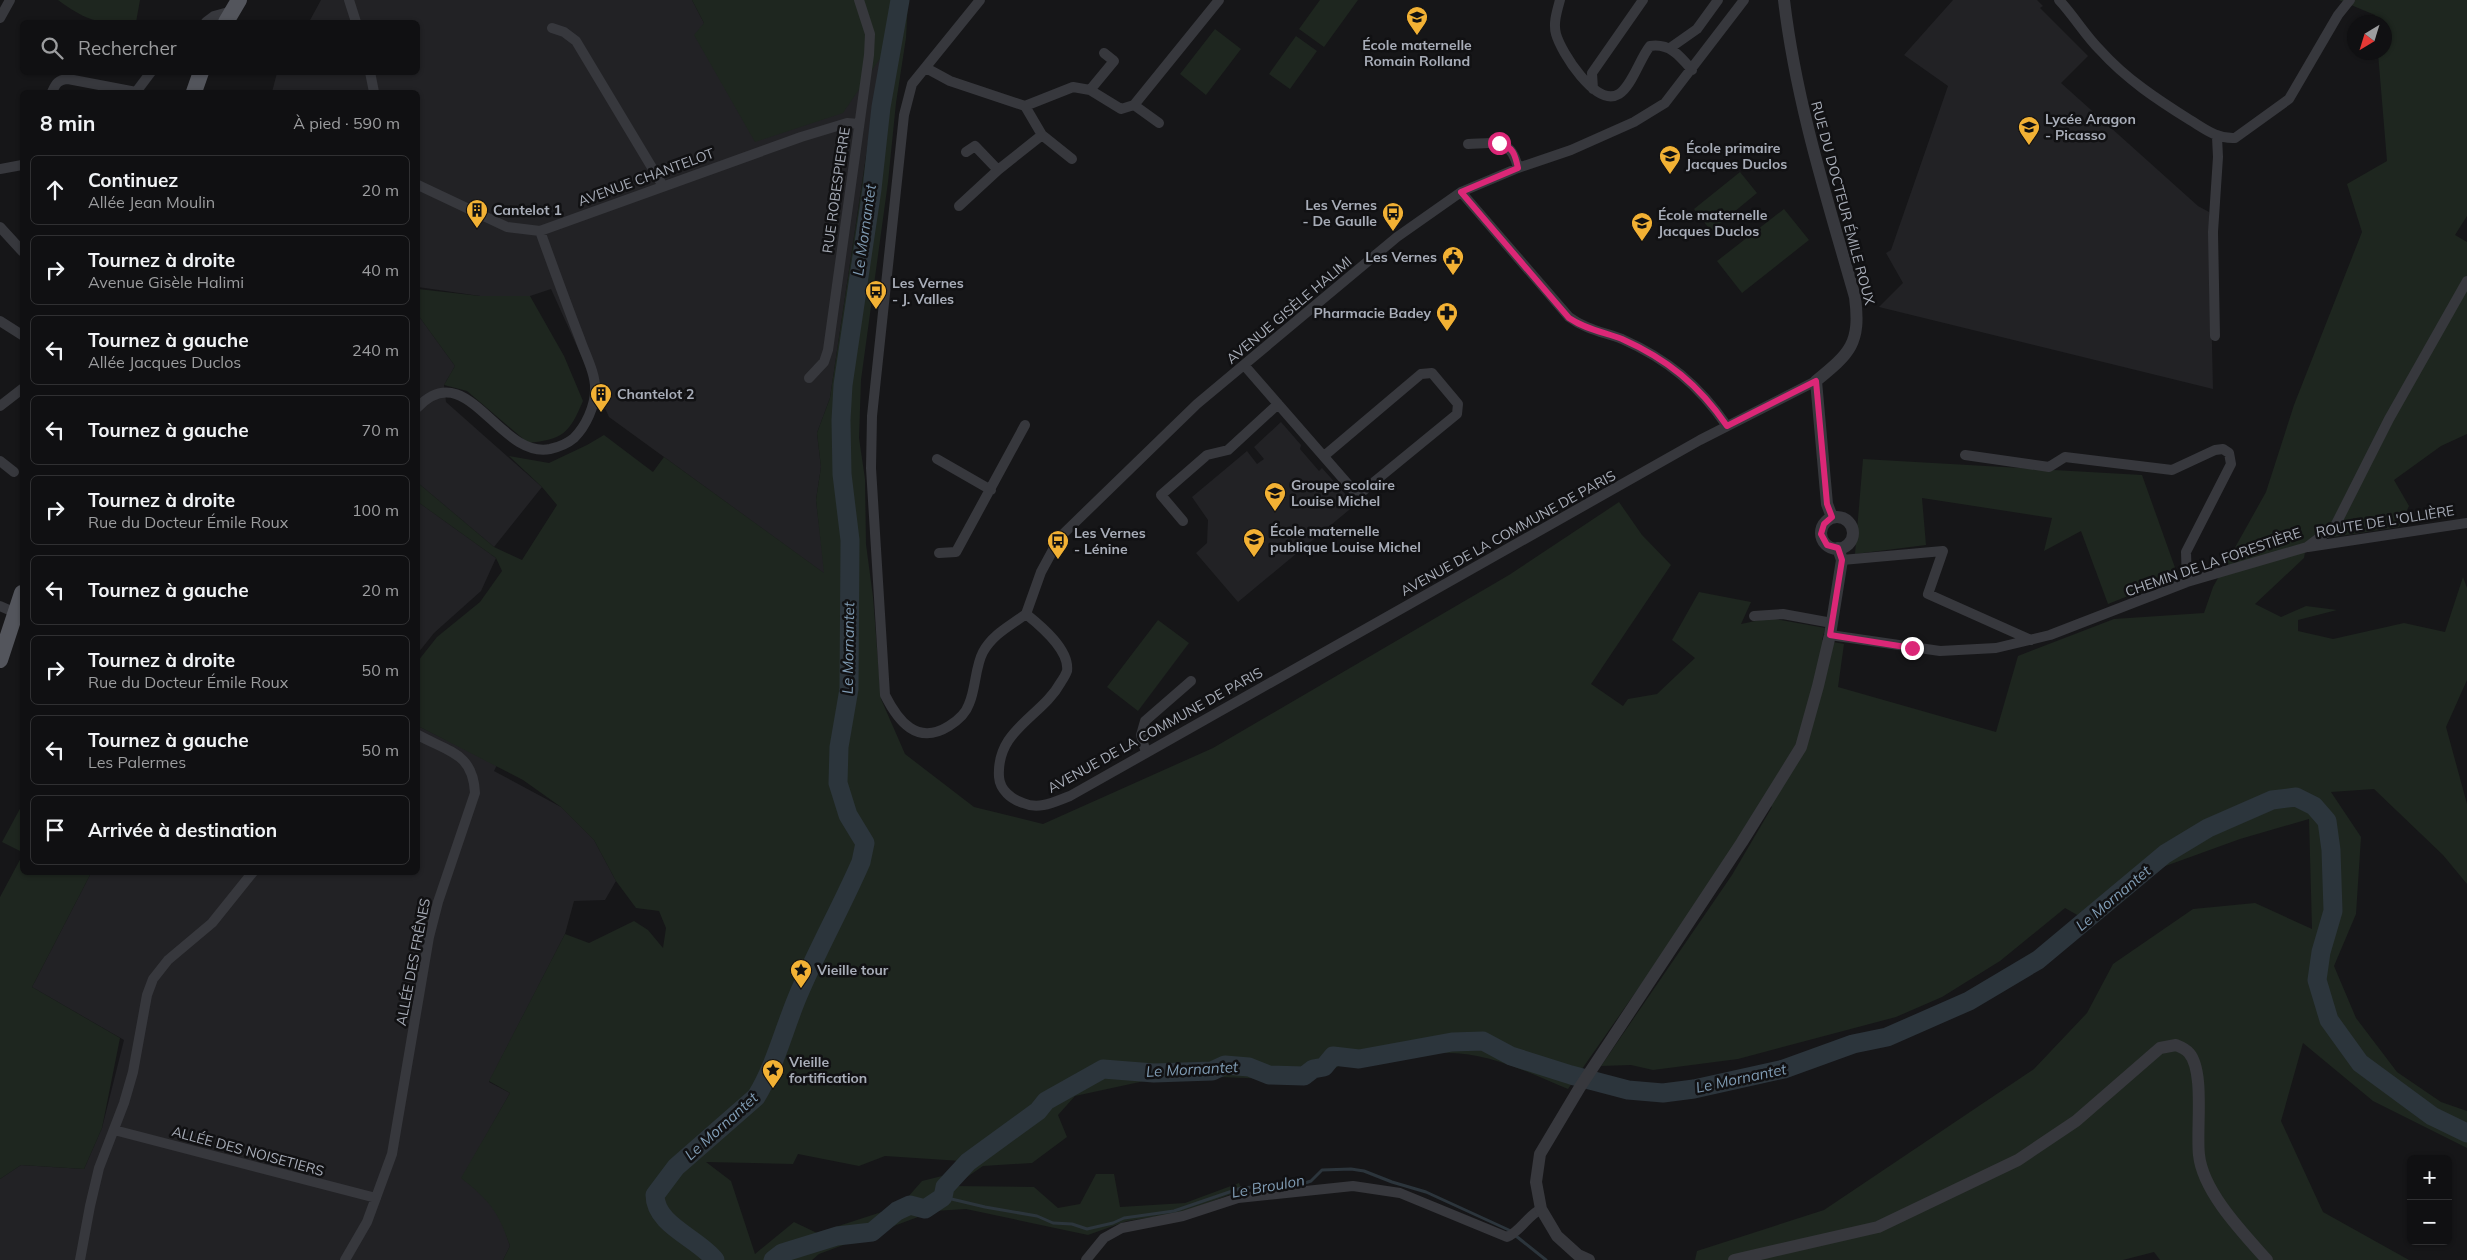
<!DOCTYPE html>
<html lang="fr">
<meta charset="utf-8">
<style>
:root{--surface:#101012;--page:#19191b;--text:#f1f3f6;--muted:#9c9d9f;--line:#303032}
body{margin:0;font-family:Mulish,sans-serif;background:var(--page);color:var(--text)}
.controls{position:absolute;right:15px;bottom:15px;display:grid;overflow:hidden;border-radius:8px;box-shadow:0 1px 4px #0004}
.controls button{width:45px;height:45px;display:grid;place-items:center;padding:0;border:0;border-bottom:1px solid var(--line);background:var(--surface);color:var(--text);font:25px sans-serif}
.compass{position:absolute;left:2347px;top:15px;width:45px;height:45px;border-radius:50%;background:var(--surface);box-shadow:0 1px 4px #0004;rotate:218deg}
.stop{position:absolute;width:15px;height:15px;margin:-11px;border:4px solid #db2777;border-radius:50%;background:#fff}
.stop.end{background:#db2777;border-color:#fff;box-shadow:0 1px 5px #0008}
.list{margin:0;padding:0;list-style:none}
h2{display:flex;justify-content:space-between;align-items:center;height:65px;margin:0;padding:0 20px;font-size:21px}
h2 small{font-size:16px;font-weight:400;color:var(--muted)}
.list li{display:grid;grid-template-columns:32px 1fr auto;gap:15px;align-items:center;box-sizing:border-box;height:70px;margin:0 10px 10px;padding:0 10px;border:1px solid var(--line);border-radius:8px}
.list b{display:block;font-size:19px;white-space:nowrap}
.list p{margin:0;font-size:16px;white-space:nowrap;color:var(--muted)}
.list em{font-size:16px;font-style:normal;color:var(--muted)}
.icon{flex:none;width:28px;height:28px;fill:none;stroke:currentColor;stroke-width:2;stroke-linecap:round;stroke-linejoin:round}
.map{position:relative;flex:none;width:2467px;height:1260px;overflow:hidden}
.search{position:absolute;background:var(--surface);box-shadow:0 1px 4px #0004;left:20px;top:20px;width:400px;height:55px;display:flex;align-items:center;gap:12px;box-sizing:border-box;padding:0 18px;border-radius:8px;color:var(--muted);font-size:19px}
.panel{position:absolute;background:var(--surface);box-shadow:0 1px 4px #0004;left:20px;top:90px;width:400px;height:785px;border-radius:8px}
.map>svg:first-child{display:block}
</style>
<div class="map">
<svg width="2467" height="1260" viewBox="0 0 2467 1260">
<rect width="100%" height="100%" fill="#161618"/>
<path fill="#222225" d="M321 0H692L704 23 881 55 830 398 817 433 821 467 816 500 825 574 609 417 551 289 530 296H480L418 287V92H272L277 73 418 72V22H309Z
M1953 0H2037L2043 6 2040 8 2088 56 2061 83 2198 206 2209 212 2213 389 1879 307 1903 283 1886 253 1891 250 1948 86 1904 55Z
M418 315 455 366 444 385 446 402 542 487 494 547 418 483Z
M1281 422 1301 445 1300 449 1319 471 1322 468 1355 505 1238 602 1196 553 1207 543 1208 520 1192 497 1247 451 1257 464 1264 459 1254 447Z
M418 502 496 558 481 591 434 633 418 653Z
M418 726 497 765 494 771 561 807 594 840 616 881 605 900 574 901 565 934 489 1082 510 1093 462 1178 486 1198 501 1219 510 1246 503 1260H0V1179L21 1165 84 1169 102 1128 124 1040 32 987 91 873 418 872Z"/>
<path fill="#1e261f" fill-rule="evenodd" d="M58 0H140L136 22C97 23 90 23 58 0Z
M692 0H908L906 38 896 103 888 182 861 380 859 438 865 479 866 544 873 597 881 699 905 754 974 807 1043 824 1213 748 1509 575 1619 502 1642 535 1671 565 1591 684 1623 706 1628 699 1657 694 1695 658 1672 640 1699 592 1751 602 1741 624 1770 618 1825 628 1822 640 1844 644 1838 687 1996 732 2018 656 2114 619 2204 613 2213 587 2266 492 2294 405 2362 232 2347 184 2387 161 2378 53 2384 52V22H2375V15L2339 0H2467V216L2455 235 2467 242V434L2441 446 2394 480 2409 506 2399 527 2307 541 2304 558 2255 604 2281 617 2306 606 2337 610 2298 620V631L2333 639 2404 623 2445 632 2463 577 2467 588V680L2446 727 2467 804V884L2443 855 2374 789 2331 792 2361 837 2356 914 2334 966 2356 1018 2397 1072 2441 1102 2467 1111V1148L2373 1101 2303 1043 2281 1121 2323 1212 2409 1260H2160L2154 1252 2123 1260H1695L1697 1251 1824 1210 2034 1069 2087 1013 2113 964 2193 909 2255 903 2312 929 2309 819 2240 839 2160 868 2093 924 2065 908 2000 961 1942 997 1896 1017 1738 1059 1653 1070 1631 1065 1601 1066 1732 875 1772 807 1767 804 1568 1089C1539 1077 1508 1062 1477 1056 1433 1047 1384 1059 1340 1065L1329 1072 1296 1080 1192 1076 1149 1080 1075 1096 1058 1115 1067 1137 1032 1163 983 1166 954 1186 1034 1187 1058 1208 1080 1204 1096 1174H1114L1120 1207 1185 1203 1239 1183 1242 1190 1181 1213 1127 1221 1088 1235 966 1209 934 1211 819 1254 812 1260H503L510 1246C498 1211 490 1201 461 1178L510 1093 489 1081 565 934 589 943 634 921 648 930 663 948 666 928 659 911 636 908 616 881 594 840 561 807 523 780 418 726V661L437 637 480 602 502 571 496 558 418 502V483L494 547 522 560 557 505 542 487 509 456 549 463 587 445 604 435 653 472 664 457 824 573 816 500 821 467 817 433 830 398 881 57 843 113 755 142 694 35 704 23ZM798 1154 859 1166 885 1156 961 1161 946 1175 922 1181 900 1206 817 1233 794 1222 755 1254 731 1181 706 1162 793 1164Z
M1320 0H1358L1324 47 1299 29Z
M1215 29 1241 49 1206 95 1180 74Z
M1296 36 1317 51 1290 89 1269 74Z
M1740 172 1757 193 1711 231 1694 209Z
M1784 209 1809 240 1742 293 1717 261Z
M418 289 480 296H530L564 356 583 401C569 434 563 439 528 443L467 391 444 385 455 366 418 315Z
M1863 459 2142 475 2178 576 2108 604 2081 531 2044 551 2052 518 1922 498 1926 545 1855 554Z
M1158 620 1189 643 1138 711 1107 687Z
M22 805V852L2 842Z
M22 856V872L91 873 32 987 120 1038 102 1128 84 1169 21 1165 0 1179V897Z"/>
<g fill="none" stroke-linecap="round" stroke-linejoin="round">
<path stroke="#2c353c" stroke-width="3" d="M943 1197 985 1207 1037 1216 1053 1223 1072 1224 1087 1229 1113 1223 1124 1218 1174 1211 1241 1188 1305 1183 1311 1181 1322 1170 1351 1169 1364 1171 1392 1182 1426 1192 1511 1231
M1516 1236 1546 1260"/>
<path stroke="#2c353c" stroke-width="19" d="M715 1260C698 1238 655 1225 655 1195L676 1167 756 1097C775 1066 783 1032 797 998 816 952 841 908 861 862L865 843 848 815 838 783 839 747 849 689 850 540 842 474 841 420 843 385 872 189 881 107 900 0
M773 1260 782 1253 837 1236 872 1232 897 1211 910 1205 925 1209 943 1197 945 1187 968 1162 1038 1111 1046 1101 1103 1069 1154 1073 1212 1071 1225 1065 1249 1067 1269 1075 1304 1076 1313 1069 1324 1067 1333 1056 1359 1059 1452 1042 1483 1041 1511 1056 1571 1075 1628 1090 1663 1093 1694 1089 1784 1069 1853 1044 1887 1037 1969 1001 2038 960 2165 854 2208 828 2272 800 2296 797 2314 806 2327 821 2331 850 2333 911 2321 952 2317 980 2329 1020 2360 1063 2432 1116 2467 1133"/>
<path stroke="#37383d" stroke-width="10" d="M349 0 356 22
M980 0 912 84 904 115 872 416 871 468 885 695C898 721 917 746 949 726 957 721 966 713 969 704 976 688 975 667 983 652 993 634 1010 626 1026 614
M1560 0C1557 11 1553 23 1556 34 1561 52 1596 108 1619 94 1632 86 1640 58 1650 46 1670 43 1680 56 1692 70
M2059 0C2074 16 2085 35 2100 50 2126 79 2158 100 2190 120 2205 129 2217 139 2235 138L2289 99 2338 15 2350 0
M0 18 10 0
M206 22 214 16 232 11
M552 28 564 32 576 41 663 186
M1670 48 1697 29 1718 0
M926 68 950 81 1025 106 1073 87 1090 90 1121 109 1134 105 1219 0
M370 72 374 92
M1593 89 1592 73 1643 0
M1090 90 1114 61 1104 53
M52 92C56 83 58 80 68 79L136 92
M136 92 151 72
M1134 105 1159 123
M1025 106 1042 135 1072 159
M1468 144C1495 143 1511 137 1518 168
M966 152 975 146 998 170
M0 169 22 165
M418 185 507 227 540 231 801 137 847 123 859 124
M1461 192 1569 317C1585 329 1603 332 1622 339 1667 359 1699 385 1727 426
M959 206 998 170 1042 135
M0 227 22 251
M0 321 22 335
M2215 336 2213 232 2218 157 2217 137
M1244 365 1353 490 1363 491 1457 414 1458 404 1432 373 1421 374 1324 456
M809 378 824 362 828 350 869 55 870 34 859 0
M0 406 22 389
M418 407C467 355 499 459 550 449 559 447 567 444 574 438 586 426 595 406 595 390 596 374 585 354 580 339 566 303 553 267 540 231
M1965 455 2049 467 2065 457 2172 470 2215 450 2223 449 2229 453 2231 464 2186 552 2187 582
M937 459 991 490
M0 461 14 472
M1183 521 1161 495 1207 455 1228 450 1278 404
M2308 547 2467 523
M939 553 956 552 1025 425
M1842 560 1943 551 1928 594 2031 640
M0 606 16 613
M1026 614C1041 626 1070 650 1067 671 1066 674 1063 679 1061 682 1042 717 996 729 999 777 1000 790 1011 799 1023 803 1039 810 1054 802 1070 796L1700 440 1816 381
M1026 614 1041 572 1060 537 1197 404 1397 237 1461 192 1518 168 1571 150 1634 122 1665 103 1744 0
M1754 616 1783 614 1832 623
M1830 635 1940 651 1996 648 2050 635 2187 582 2307 547 2335 526 2389 419 2467 281
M1146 753 1141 735 1145 721 1191 681
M114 1130 376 1198
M80 1260 90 1206 99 1168 124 1103 133 1072 147 995 153 979 168 960 212 923 253 872
M345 1260 367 1222 392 1154 429 937 438 902 475 793C473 753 449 752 418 735
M1086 1260 1104 1238 1122 1228 1183 1216 1238 1198 1353 1186 1400 1193 1507 1237C1521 1231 1527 1216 1541 1209"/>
<path stroke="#37383d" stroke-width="12" d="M1784 0C1796 102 1827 199 1855 297 1861 344 1850 353 1816 381L1827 504 1832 517
M1821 533a16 16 0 1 1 32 0a16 16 0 1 1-32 0Z
M1589 1260 1578 1255 1557 1236 1541 1209 1536 1182 1540 1154 1580 1087 1742 842 1801 747 1818 686 1830 635 1842 560 1838 548
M1734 1260 1878 1227 2018 1160 2076 1121 2160 1048 2176 1045C2181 1047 2186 1049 2189 1053 2205 1071 2196 1130 2199 1155 2203 1192 2243 1233 2267 1260"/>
<path stroke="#53555c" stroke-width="16" d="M226 22 239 0
M194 92 201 72
M0 660 22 593"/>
</g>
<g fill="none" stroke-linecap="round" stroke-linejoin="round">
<path stroke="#db2777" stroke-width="6" d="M1499 143C1513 147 1515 154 1518 168L1461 192 1569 318C1585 329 1603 332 1622 339 1667 359 1699 385 1727 426L1816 381 1827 504 1832 517 1824 524 1821 534 1827 545 1838 548 1842 560 1830 635 1912 648"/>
</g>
<defs>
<g id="school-pin" transform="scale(1.125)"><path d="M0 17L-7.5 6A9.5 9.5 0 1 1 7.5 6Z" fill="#f2b134" stroke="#111113"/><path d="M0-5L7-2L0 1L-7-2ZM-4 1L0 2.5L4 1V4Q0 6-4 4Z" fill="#111"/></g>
<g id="building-pin" transform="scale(1.125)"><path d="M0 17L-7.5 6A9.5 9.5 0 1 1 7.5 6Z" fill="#f2b134" stroke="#111113"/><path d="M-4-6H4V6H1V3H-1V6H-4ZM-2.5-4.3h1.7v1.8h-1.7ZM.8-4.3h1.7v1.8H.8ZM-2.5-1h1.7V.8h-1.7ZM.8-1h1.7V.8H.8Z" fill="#111"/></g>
<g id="bus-pin" transform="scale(1.125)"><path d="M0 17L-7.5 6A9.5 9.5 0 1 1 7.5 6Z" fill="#f2b134" stroke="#111113"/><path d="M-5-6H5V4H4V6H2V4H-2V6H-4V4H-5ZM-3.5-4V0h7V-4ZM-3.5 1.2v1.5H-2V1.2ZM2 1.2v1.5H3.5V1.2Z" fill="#111"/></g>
<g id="civic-pin" transform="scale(1.125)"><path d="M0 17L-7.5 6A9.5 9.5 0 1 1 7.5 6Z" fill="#f2b134" stroke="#111113"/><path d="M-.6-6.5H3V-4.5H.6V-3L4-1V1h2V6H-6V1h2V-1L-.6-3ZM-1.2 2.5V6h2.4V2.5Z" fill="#111"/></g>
<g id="pharmacy-pin" transform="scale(1.125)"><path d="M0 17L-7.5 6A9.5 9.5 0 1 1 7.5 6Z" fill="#f2b134" stroke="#111113"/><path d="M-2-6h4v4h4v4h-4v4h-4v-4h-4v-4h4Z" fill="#111"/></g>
<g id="sight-pin" transform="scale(1.125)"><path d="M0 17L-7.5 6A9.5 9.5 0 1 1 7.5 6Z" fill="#f2b134" stroke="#111113"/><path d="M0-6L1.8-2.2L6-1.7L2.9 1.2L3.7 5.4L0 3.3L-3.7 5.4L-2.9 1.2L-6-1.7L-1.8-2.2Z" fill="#111"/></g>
</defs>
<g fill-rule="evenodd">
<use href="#school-pin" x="1417" y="17"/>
<use href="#school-pin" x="2029" y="127"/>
<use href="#school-pin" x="1670" y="156"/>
<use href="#building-pin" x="477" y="210"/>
<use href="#bus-pin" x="1393" y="213"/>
<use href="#school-pin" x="1642" y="223"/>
<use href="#civic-pin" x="1453" y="257"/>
<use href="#bus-pin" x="876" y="291"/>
<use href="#pharmacy-pin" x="1447" y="313"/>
<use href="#building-pin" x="601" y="394"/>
<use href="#school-pin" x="1275" y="493"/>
<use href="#school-pin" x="1254" y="539"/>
<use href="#bus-pin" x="1058" y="541"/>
<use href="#sight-pin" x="801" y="970"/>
<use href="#sight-pin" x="773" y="1070"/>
</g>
<g text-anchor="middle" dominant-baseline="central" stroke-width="5" stroke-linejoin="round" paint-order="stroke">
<g font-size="14" font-weight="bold" fill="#a8adb8" stroke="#111113" text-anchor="start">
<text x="1417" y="45" text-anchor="middle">École maternelle<tspan x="1417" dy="16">Romain Rolland</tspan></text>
<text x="2045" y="119">Lycée Aragon<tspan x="2045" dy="16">- Picasso</tspan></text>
<text x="1686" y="148">École primaire<tspan x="1686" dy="16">Jacques Duclos</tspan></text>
<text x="1377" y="205" text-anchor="end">Les Vernes<tspan x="1377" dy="16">- De Gaulle</tspan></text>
<text x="493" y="210">Cantelot 1</text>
<text x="1658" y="215">École maternelle<tspan x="1658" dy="16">Jacques Duclos</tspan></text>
<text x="1437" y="257" text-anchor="end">Les Vernes</text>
<text x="892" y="283">Les Vernes<tspan x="892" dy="16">- J. Valles</tspan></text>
<text x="1431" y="313" text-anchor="end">Pharmacie Badey</text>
<text x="617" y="394">Chantelot 2</text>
<text x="1291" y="485">Groupe scolaire<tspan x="1291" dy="16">Louise Michel</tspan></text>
<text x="1270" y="531">École maternelle<tspan x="1270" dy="16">publique Louise Michel</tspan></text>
<text x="1074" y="533">Les Vernes<tspan x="1074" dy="16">- Lénine</tspan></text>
<text x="817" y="970">Vieille tour</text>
<text x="789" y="1062">Vieille<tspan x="789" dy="16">fortification</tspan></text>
</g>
<g font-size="14" fill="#a8adb8" stroke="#111113">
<text transform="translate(646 177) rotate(-20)">AVENUE CHANTELOT</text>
<text transform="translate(836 190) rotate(-82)">RUE ROBESPIERRE</text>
<text transform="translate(1843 203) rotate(75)">RUE DU DOCTEUR ÉMILE ROUX</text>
<text transform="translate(1289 310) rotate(-40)">AVENUE GISÈLE HALIMI</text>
<text transform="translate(2385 521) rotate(-9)">ROUTE DE L'OLLIÈRE</text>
<text transform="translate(1508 533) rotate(-29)">AVENUE DE LA COMMUNE DE PARIS</text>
<text transform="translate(2213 562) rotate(-19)">CHEMIN DE LA FORESTIÈRE</text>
<text transform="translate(1155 730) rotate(-29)">AVENUE DE LA COMMUNE DE PARIS</text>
<text transform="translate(413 962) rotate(-79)">ALLÉE DES FRÊNES</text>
<text transform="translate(248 1151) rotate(15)">ALLÉE DES NOISETIERS</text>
</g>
<g font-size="15" font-style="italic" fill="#7f9bb3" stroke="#111113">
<text transform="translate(864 230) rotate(-82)">Le Mornantet</text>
<text transform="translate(848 648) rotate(-89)">Le Mornantet</text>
<text transform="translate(2113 898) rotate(-40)">Le Mornantet</text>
<text transform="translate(1192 1069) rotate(-3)">Le Mornantet</text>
<text transform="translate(1741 1078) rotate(-12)">Le Mornantet</text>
<text transform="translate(721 1126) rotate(-42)">Le Mornantet</text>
<text transform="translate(1268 1186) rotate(-10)">Le Broulon</text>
</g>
</g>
</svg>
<div class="controls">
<button>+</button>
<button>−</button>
</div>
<svg class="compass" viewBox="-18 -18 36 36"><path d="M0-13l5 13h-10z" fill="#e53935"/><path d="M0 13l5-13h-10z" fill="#9c9d9f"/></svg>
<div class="stop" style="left:1499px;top:143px"></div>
<div class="stop end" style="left:1912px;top:648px"></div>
<div class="search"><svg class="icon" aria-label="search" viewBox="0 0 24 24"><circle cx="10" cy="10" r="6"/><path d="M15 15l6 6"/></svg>Rechercher</div>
<section class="panel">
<h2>8 min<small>À pied · 590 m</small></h2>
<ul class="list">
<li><svg class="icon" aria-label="ahead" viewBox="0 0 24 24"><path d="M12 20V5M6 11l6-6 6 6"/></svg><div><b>Continuez</b><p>Allée Jean Moulin</p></div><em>20 m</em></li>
<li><svg class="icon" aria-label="right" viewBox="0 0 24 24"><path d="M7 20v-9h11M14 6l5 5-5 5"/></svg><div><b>Tournez à droite</b><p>Avenue Gisèle Halimi</p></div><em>40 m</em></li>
<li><svg class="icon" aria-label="left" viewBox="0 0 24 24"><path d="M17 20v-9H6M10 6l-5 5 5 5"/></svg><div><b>Tournez à gauche</b><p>Allée Jacques Duclos</p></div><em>240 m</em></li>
<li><svg class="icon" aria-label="left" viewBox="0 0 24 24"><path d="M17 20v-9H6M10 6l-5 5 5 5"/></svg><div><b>Tournez à gauche</b></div><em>70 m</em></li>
<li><svg class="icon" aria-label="right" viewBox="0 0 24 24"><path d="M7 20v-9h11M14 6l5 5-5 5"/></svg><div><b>Tournez à droite</b><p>Rue du Docteur Émile Roux</p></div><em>100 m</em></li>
<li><svg class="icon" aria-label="left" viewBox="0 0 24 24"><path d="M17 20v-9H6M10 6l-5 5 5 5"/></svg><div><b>Tournez à gauche</b></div><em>20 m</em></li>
<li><svg class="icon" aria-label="right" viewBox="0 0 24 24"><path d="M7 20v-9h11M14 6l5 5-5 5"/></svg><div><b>Tournez à droite</b><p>Rue du Docteur Émile Roux</p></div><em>50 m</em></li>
<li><svg class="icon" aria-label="left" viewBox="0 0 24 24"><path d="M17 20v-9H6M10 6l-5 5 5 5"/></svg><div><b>Tournez à gauche</b><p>Les Palermes</p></div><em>50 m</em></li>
<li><svg class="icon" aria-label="arrive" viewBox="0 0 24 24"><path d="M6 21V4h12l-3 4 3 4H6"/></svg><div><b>Arrivée à destination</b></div></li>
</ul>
</section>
</div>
